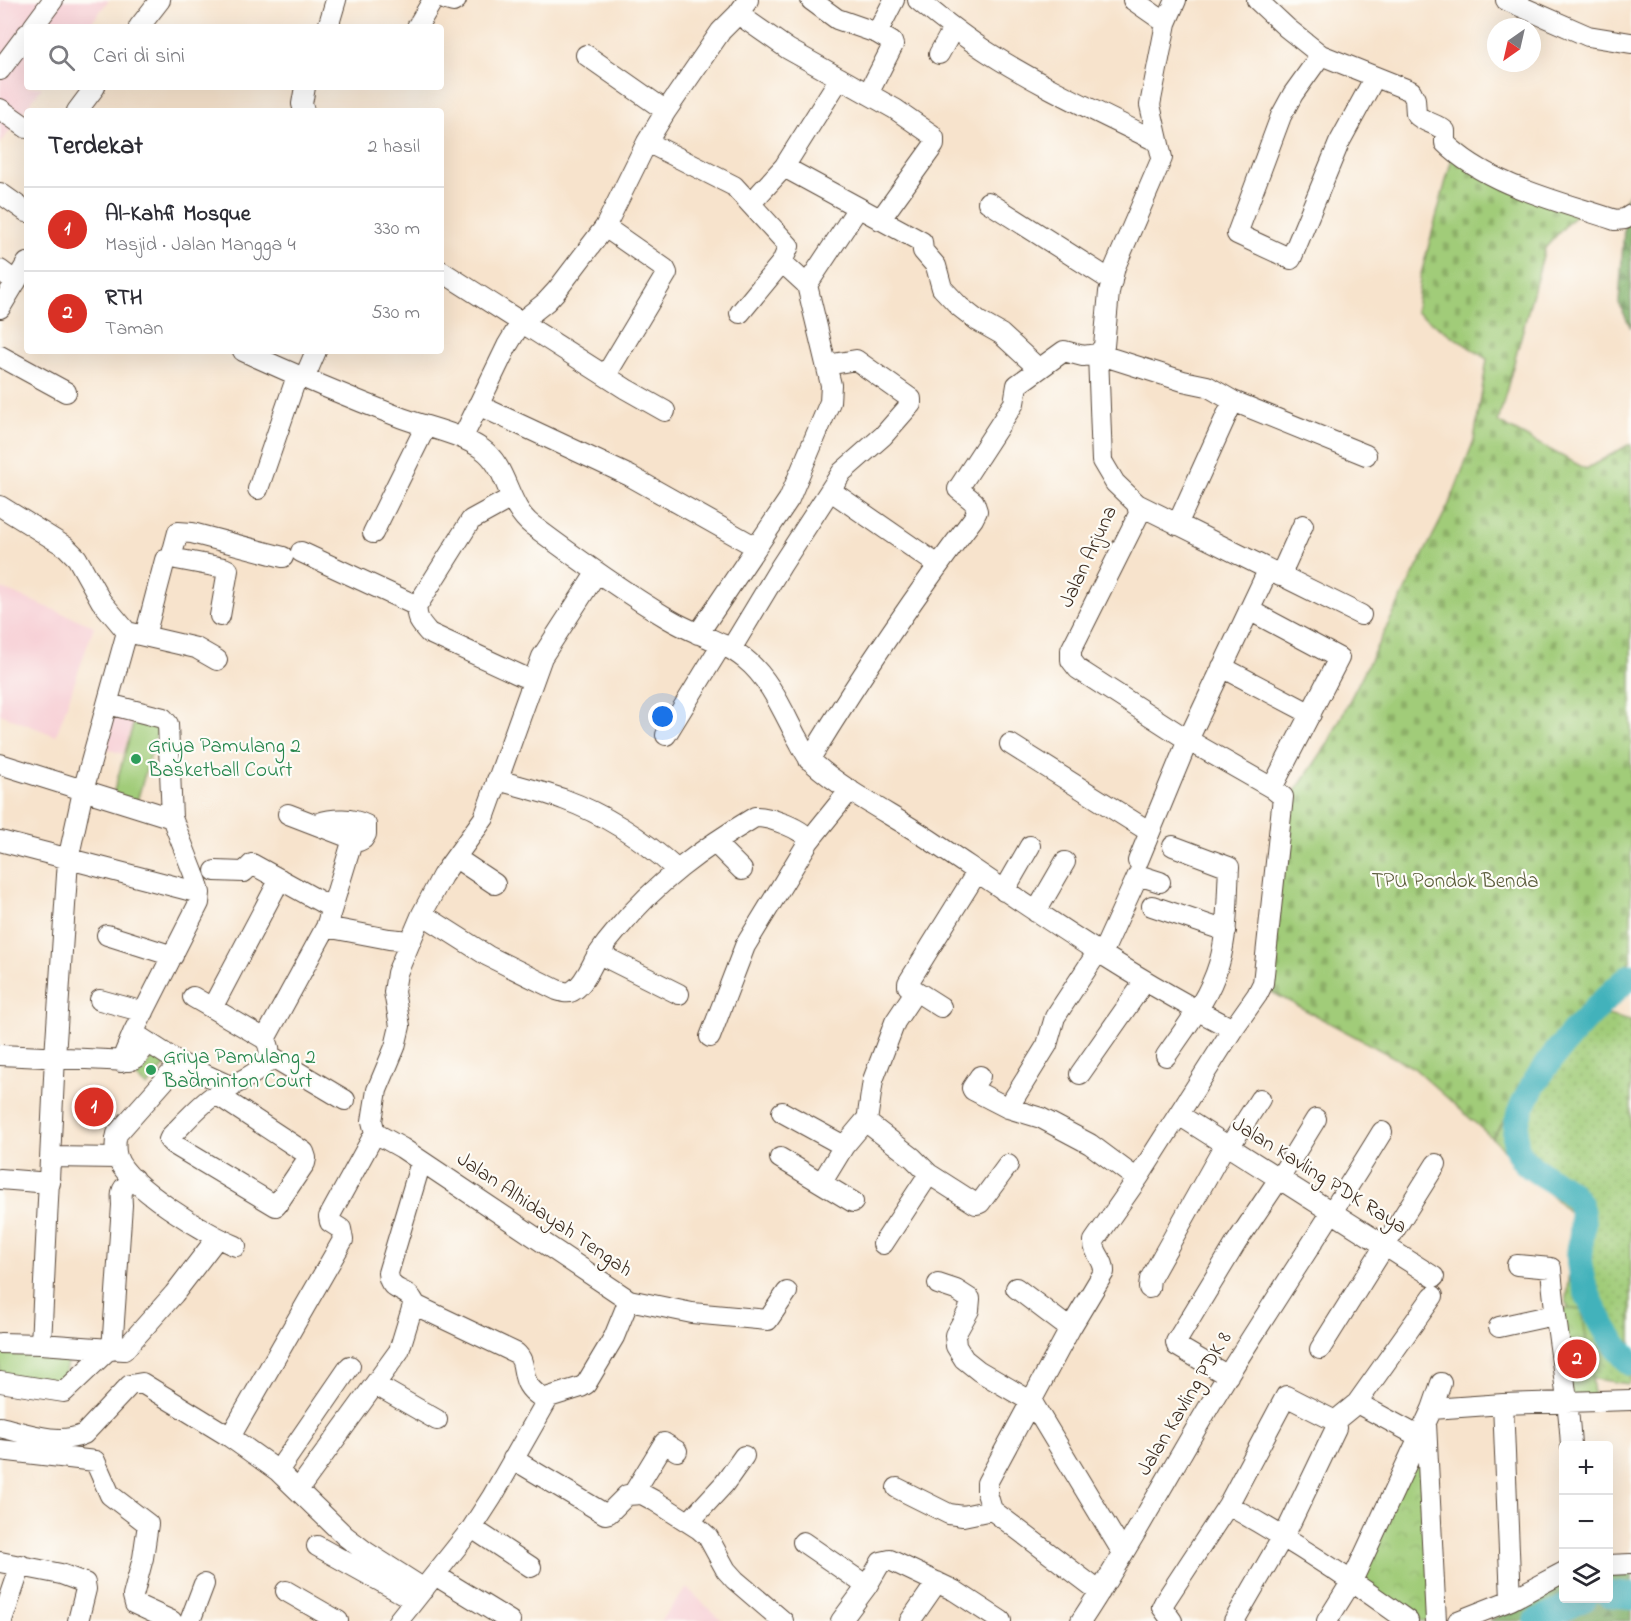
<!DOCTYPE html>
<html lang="id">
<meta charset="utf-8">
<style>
:root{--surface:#fff;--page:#f2f2f3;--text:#2b2b33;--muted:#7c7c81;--line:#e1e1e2;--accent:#d93025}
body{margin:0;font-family:"Indie Flower",sans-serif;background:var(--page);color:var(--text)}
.controls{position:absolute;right:18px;bottom:18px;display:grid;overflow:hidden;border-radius:6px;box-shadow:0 6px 24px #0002}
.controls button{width:54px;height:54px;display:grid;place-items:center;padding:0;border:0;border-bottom:2px solid var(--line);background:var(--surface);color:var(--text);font:30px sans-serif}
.compass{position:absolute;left:1487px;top:18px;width:54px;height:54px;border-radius:50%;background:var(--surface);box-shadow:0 6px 24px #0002;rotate:214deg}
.you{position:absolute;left:663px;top:717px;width:21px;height:21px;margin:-15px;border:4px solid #fff;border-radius:50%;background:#1a73e8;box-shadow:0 0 0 9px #1a73e833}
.badge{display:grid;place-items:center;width:39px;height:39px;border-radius:50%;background:var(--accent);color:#fff;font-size:20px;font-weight:700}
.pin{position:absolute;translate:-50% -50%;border:3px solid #fff;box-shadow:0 2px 6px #0006}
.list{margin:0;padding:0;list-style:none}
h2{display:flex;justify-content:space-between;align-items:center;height:78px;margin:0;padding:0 24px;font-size:26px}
h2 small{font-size:20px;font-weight:400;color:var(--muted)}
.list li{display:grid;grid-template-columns:39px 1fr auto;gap:18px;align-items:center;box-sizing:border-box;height:84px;padding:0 24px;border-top:2px solid var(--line)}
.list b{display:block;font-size:22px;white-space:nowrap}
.list p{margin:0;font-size:20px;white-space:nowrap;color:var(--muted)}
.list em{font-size:20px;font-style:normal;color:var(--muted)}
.icon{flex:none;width:33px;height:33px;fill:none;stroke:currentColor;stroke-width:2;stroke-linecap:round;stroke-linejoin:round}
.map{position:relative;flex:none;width:1631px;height:1621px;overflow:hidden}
.search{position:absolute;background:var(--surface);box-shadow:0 6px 24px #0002;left:24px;top:24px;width:420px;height:66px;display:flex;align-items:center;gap:15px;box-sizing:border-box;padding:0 21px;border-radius:6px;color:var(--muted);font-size:22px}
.panel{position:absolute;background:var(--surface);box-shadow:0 6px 24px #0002;left:24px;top:108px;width:420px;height:246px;border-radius:6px}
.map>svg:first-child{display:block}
</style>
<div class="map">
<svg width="1631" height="1621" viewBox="0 0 1631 1621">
<defs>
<pattern id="grass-dots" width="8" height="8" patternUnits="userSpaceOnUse" patternTransform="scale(1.5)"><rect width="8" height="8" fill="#a1cc79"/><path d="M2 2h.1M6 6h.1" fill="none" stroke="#8caf68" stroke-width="1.8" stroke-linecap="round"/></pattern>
<pattern id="forest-firs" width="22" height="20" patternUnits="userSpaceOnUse" patternTransform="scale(1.5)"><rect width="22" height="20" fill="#80b069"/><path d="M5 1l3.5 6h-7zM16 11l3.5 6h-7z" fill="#6a8f56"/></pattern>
<pattern id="cemetery-stones" width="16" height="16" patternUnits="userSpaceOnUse" patternTransform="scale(1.5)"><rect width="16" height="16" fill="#a1cc79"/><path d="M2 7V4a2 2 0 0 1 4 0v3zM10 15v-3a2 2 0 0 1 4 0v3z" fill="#8caf68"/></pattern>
<pattern id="park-crowns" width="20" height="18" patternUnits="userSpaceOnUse" patternTransform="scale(1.5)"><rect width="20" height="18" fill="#a1cc79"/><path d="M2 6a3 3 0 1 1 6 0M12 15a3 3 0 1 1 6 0" fill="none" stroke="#8caf68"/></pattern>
</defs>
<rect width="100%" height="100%" fill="#fdfcf7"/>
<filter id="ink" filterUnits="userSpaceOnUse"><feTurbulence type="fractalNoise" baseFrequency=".0167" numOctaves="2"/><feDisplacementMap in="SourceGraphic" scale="12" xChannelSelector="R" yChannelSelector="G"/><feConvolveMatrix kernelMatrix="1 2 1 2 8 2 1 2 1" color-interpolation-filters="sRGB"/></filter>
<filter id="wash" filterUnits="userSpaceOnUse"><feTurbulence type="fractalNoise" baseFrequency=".008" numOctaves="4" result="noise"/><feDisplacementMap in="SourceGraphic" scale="24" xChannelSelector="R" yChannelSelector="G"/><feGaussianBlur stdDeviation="1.35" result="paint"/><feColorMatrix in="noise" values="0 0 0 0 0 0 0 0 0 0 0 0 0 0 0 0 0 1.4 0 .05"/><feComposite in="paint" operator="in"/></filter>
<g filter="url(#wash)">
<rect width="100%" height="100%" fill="#f7e3cc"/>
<path fill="#f7cfd5" d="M0 0H109L88 27H27V87H42L0 144Z
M0 588 94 626 56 736 0 714Z
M114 712 134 718 123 754 103 748Z
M687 1588 722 1621H660Z"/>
<path fill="url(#grass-dots)" stroke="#6e7b4c" stroke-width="1.5" d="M1587 1010 1631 1021V1379L1628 1384 1583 1377 1566 1299 1575 1218 1492 1138 1545 1062Z"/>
<path fill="url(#forest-firs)" stroke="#5e6d44" stroke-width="1.5" d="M1631 191V328L1619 303 1626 199Z
M1631 1571V1621H1489L1563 1582 1564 1598H1608L1609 1572Z"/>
<path fill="url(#cemetery-stones)" stroke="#6e7b4c" stroke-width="1.5" d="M1456 143 1514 179 1583 206 1545 248 1498 422 1586 469 1628 445H1631V960L1545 1062 1492 1138 1414 1068 1266 989 1287 803 1327 745 1451 500 1474 440 1487 359 1416 312 1420 278Z"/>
<path fill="url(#park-crowns)" stroke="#6e7b4c" stroke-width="1.5" d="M1560 1308 1582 1310 1595 1401 1568 1398Z
M1427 1433 1436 1621H1422L1352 1581Z"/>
<path fill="#a1cc79" stroke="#6e7b4c" stroke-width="1.5" d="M135 718 160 723 137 801 113 794Z
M156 1054 167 1064 147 1087 136 1077Z
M0 1349 69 1353 62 1387 0 1376Z"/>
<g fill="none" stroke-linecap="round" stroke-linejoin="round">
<path stroke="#42b2bb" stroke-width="26" d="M1631 976C1597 1004 1489 1109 1521 1157 1535 1177 1575 1186 1581 1209 1586 1225 1579 1243 1579 1259 1580 1290 1609 1342 1631 1363
M1608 1594 1631 1596
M1537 1621 1585 1598"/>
</g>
</g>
<g filter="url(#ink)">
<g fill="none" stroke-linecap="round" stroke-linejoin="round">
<g stroke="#574638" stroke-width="22">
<path id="minor" d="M446 0 453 2 456 0
M811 0 837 19 877 33 892 42 893 45 868 94
M918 0C941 19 964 37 989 53 1042 87 1100 113 1156 141
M1133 0 1166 23
M1257 0 1287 28 1321 55 1411 91 1415 99 1416 114C1424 123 1436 123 1445 131V143C1487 185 1559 201 1615 220L1625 219 1631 215
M1506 0 1588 36 1631 43
M738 14 788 49 895 109 931 134 934 138V145L880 220
M33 27 53 0
M139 27 160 0
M328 27 336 0
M417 27 433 0
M877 33 894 0
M939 54 953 29
M586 55 666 111
M1321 55 1293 94 1281 116 1237 234 1291 259 1339 143 1375 77
M0 70 27 34
M0 109 27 128
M77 111 95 87
M304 111 302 104 305 87
M647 142 734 186 789 246 782 262 740 313
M784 167 922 242 923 251 936 266 942 288 960 307 978 321 1001 334 1039 369
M0 193 27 212
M988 202 1112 281
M751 203 784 167 840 78
M605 227 665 269 667 273 606 375
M0 270 16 282
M441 271 626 389 665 411
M807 285 858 208
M0 308 27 263
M243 351C295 375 348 397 402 418 429 428 459 433 482 449 508 467 507 506 532 525 576 558 622 591 669 619 694 634 723 641 745 659 769 678 782 709 796 736 801 744 805 755 812 762 847 793 891 814 930 840 1028 906 1127 976 1233 1029L1257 995 1263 983 1283 797 1272 788 1188 740 1078 669 1071 660V650L1139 514 1137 504 1115 483 1102 461 1098 354 1104 346 1109 292 1115 267 1162 158 1150 105 1166 23 1176 0
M0 356 66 392
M304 379 316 351
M478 405 630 476 756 547
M463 437 507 346 522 321 546 302 557 290 605 227 647 142 666 111 721 31 738 14 748 0
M258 489 297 376
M831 491 938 565
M511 498 471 520 417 606C415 618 422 625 429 633L522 676
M1137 504 1361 615
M0 506 66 547 77 558 101 601 127 632 196 648 217 660
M1177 525 1233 401
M373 533 426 426
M301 552 417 606
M1280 576 1303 525
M1249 610 1339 658 1272 788
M220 616 228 570 224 568 171 558 178 532 192 533 283 557
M698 634 789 499 830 402 831 385 807 285 782 262
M145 636 165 560 171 558
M731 649 781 566 842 472 883 436 911 404V399L856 360 827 365
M1222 667 1311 714
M108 704 163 718 168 724 172 818 197 882 200 893 199 903 133 1033 121 1062
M666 735 722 644
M1010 744 1150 832
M809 760C860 677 914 596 973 519L977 511 974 502 958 489 1014 403 1017 385 1064 351 1083 356 1098 354 1183 381 1207 386 1233 401 1366 455
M0 764 172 818
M497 780C519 786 542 792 563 799 604 814 644 840 676 869
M288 814 353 839 332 908
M319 823C333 818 352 818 366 825V834L363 839 359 841 353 839
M0 841 200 893
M809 841 850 790
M715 843 742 870
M456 858 495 884
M1138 861 1188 740 1264 579
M215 871 244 872 252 864 332 908 326 927 265 1039
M1004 891 1030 846
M1152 906 1226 931
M1036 912 1065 862
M422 914 488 956 557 990C563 992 569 994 574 990 585 983 591 966 597 956 603 947 610 938 617 930 655 883 703 848 755 817 767 816 805 829 809 841L745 946 710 1037
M326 927 389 939 410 941
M107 935 173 956
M1099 950 1055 1017 1047 1045 1008 1108 1041 1118 1090 1144 1137 1179
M599 954 679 994
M1102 954 1138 875 1160 882
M193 997 265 1039C285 1068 232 1083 216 1094 200 1104 184 1123 171 1136L169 1140 173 1144 276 1206 305 1163 306 1158 304 1152 216 1094
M100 1000 144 1012
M941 1007 908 986V983L977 872
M212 1008 280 879
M138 1036 180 1063 232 1087
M0 1055 129 1061 136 1058 148 1043
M269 1055 345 1100
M1166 1056C1186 1027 1209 998 1219 964 1228 933 1227 899 1229 867L1173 846
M180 1063 117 1134C115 1140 115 1151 117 1157 126 1186 208 1235 236 1246
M1080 1074 1145 981
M980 1076 972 1088 973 1090 1008 1108
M782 1112 844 1146
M1179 1115 1434 1277
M867 1121 873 1080 895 1022 915 992
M375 1133 402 1148 629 1300 692 1313 768 1320 787 1292
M1229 1147 1260 1099
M51 1157 117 1158
M780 1158 853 1202
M0 1179 50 1183
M822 1182 844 1146 865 1121 913 1158 929 1174 976 1204 980 1203 1008 1165
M883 1244 929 1174
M1517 1265 1551 1268C1555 1328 1568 1386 1571 1446
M938 1284 956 1290 970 1299 969 1310 955 1335 956 1346 964 1359 979 1371 1032 1402 1123 1553
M1016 1288 1070 1329
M1149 1288 1150 1279 1225 1145
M413 1304 516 1353C525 1361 522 1369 526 1380 529 1390 538 1395 546 1401
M1499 1327 1554 1315
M0 1343 41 1344 124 1350 174 1294 217 1238
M41 1344 55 1057 68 860 83 791 127 632
M1320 1349 1436 1164
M112 1350 122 1205C121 1189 121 1189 134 1179
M1228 1376 1177 1346 1176 1342 1236 1243 1279 1179 1316 1119
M0 1382 64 1392 108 1350
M376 1385 437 1420
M1357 1403 1418 1436
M1503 1404 1511 1600
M1432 1409 1441 1383
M1335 1421 1357 1403 1433 1296
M1426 1423 1436 1621
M0 1427C26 1433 58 1446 84 1434L130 1385 142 1383 230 1437 278 1471 345 1536 366 1552 424 1589
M230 1437 343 1240 341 1229 330 1222 329 1217 375 1133 372 1121 377 1090 395 1047 400 1026 394 992 397 973 422 914 442 876 484 818 542 657 597 572
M0 1450 95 1461 110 1495 148 1524 143 1558 133 1596 135 1604 172 1621
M513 1459 605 1514 609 1513 627 1495 642 1494 655 1501 699 1529 708 1537 726 1570 735 1580 783 1621
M278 1471 350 1366
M897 1488 949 1514 963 1516 992 1510
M298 1490 399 1351 414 1302C407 1287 390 1294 388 1273L421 1162
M633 1494 664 1443 677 1451
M1228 1505C1291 1540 1350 1579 1408 1621
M689 1522 724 1484 744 1456
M472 1528 531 1567
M803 1542 867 1586 841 1621
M317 1546 414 1600
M0 1562 61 1574 85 1583 86 1589 78 1621
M1608 1565 1631 1564
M435 1575 510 1621
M867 1586 881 1562 890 1560 955 1591 1001 1621
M286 1591 338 1621
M1100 1592 992 1510 987 1493V1483L1070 1329 1104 1272C1105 1260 1093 1253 1094 1241L1138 1178 1233 1029
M2 1621 21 1565
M190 1621 204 1584
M398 1621 472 1528 492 1497 549 1397 581 1387 586 1384 614 1337 629 1300
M910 1621 937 1582
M1081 1621C1134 1541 1178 1456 1228 1375 1279 1293 1332 1214 1382 1132
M1172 1621 1162 1607 1165 1601 1228 1505 1286 1396 1335 1421
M1234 1621 1289 1526 1336 1428 1335 1421
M1327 1621 1352 1581 1432 1409 1503 1404 1631 1400
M1458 1621 1511 1600 1564 1572"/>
</g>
<use href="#minor" stroke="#fff" stroke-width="20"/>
</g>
</g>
<g fill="#2e9e5b" stroke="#fdfcf7" stroke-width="2">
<circle cx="136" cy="759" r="6"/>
<circle cx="151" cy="1070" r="6"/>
</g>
<g text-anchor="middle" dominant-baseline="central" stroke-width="4.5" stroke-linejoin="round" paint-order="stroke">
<g font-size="21" fill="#3b2a1e" stroke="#fdfcf7">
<text transform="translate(1089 557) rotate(-65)">Jalan Arjuna</text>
<text transform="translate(1319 1176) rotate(32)">Jalan Kavling PDK Raya</text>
<text transform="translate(544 1215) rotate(34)">Jalan Alhidayah Tengah</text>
<text transform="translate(1185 1404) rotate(-59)">Jalan Kavling PDK 8</text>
</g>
<g font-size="21" fill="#27864d" stroke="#fdfcf7" text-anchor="start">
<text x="148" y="747">Griya Pamulang 2<tspan x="148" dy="24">Basketball Court</tspan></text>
<text x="163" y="1058">Griya Pamulang 2<tspan x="163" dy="24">Badminton Court</tspan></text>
</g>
<g font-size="21" fill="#5a5b39" stroke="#fdfcf7">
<text x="1455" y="882">TPU Pondok Benda</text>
</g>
</g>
</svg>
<div class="controls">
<button>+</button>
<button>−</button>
<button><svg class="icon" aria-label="layers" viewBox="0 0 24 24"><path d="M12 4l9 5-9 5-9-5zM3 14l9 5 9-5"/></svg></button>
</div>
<svg class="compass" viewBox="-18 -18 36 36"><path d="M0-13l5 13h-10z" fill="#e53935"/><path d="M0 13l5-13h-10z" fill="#7c7c81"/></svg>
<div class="you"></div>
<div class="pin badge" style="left:94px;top:1107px">1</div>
<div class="pin badge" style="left:1577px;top:1359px">2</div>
<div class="search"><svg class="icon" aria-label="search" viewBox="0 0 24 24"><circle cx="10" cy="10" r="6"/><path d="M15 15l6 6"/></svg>Cari di sini</div>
<section class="panel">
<h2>Terdekat<small>2 hasil</small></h2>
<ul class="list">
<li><span class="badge">1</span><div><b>Al-Kahfi Mosque</b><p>Masjid · Jalan Mangga 4</p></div><em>330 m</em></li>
<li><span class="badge">2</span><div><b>RTH</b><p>Taman</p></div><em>530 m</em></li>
</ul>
</section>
</div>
